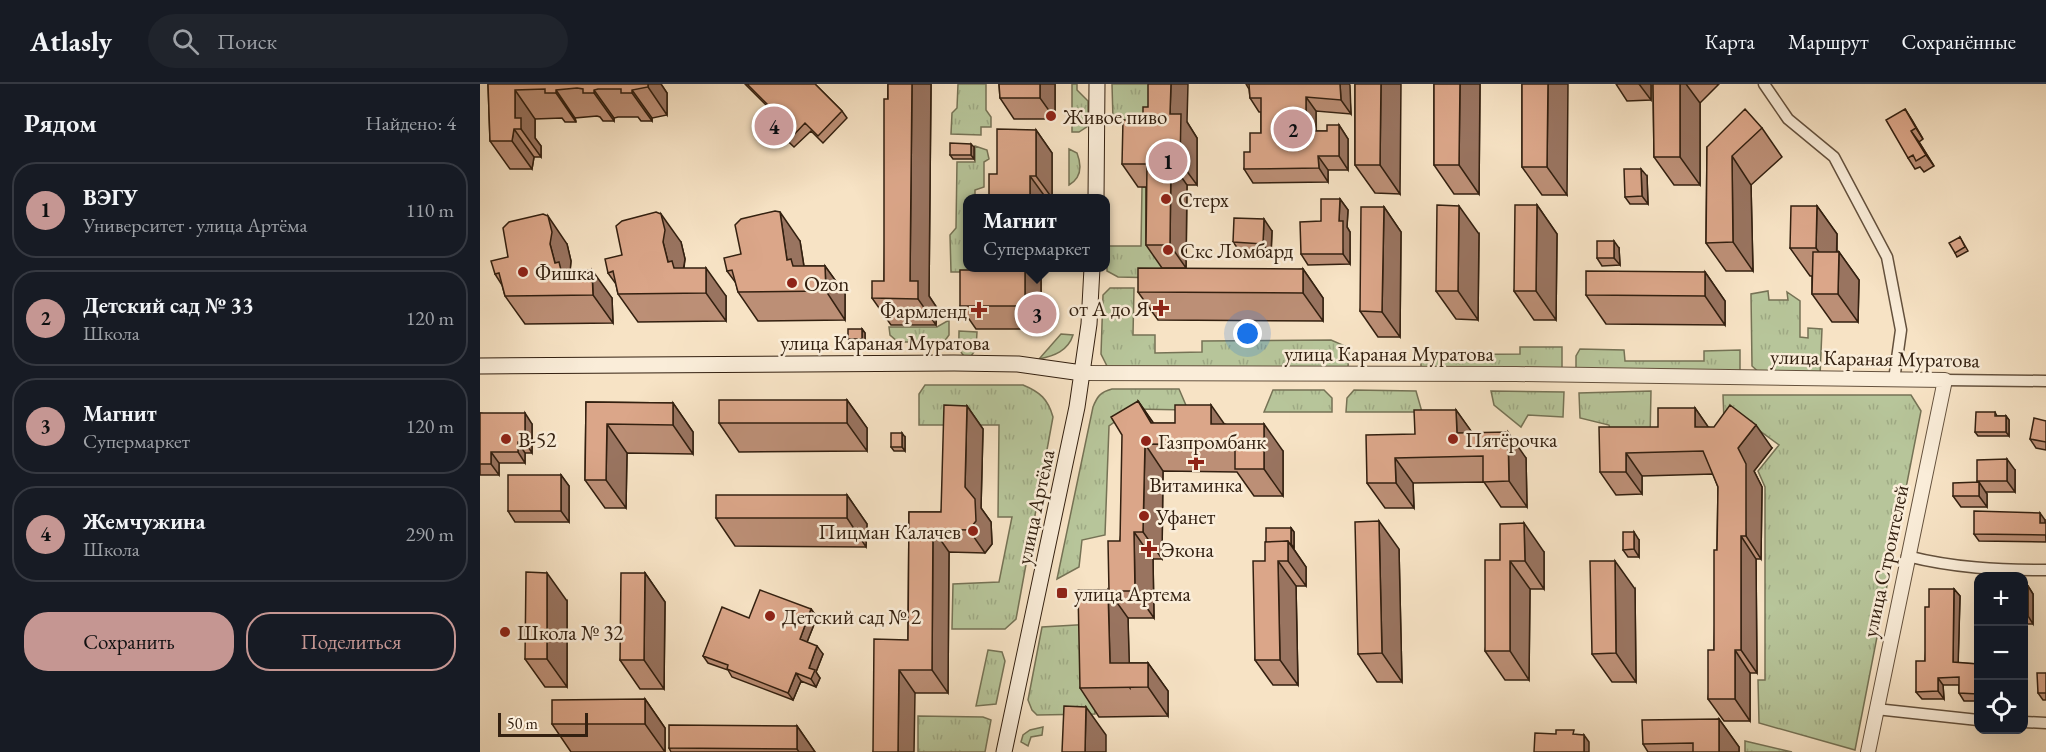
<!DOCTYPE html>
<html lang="ru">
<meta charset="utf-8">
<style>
:root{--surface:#171b24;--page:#20242c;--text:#f1f3f6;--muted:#9ea1a6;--line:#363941;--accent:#c59692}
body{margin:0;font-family:"EB Garamond",serif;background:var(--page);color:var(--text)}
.controls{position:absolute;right:18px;bottom:18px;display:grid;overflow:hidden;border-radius:12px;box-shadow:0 6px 24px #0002}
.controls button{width:54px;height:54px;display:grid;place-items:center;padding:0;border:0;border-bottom:2px solid var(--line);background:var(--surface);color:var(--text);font:30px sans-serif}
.scale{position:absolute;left:18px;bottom:15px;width:90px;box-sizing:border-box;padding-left:6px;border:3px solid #332010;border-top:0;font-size:16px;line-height:21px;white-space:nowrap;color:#332010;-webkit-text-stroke:4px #faedd9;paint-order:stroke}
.you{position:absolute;left:768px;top:250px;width:21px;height:21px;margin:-15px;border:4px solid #fff;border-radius:50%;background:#1a73e8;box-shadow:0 0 0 9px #1a73e833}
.badge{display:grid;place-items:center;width:39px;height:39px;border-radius:50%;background:var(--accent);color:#111;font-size:20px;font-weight:700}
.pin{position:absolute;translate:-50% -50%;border:3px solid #fff;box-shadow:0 2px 6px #0006}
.popup{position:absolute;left:483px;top:110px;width:147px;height:78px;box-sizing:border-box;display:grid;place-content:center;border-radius:12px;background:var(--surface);filter:drop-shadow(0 2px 4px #0005);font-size:20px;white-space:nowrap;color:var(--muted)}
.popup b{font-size:22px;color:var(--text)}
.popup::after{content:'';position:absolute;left:50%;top:100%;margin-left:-12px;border:12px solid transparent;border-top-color:var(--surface)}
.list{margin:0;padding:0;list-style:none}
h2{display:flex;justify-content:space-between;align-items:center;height:78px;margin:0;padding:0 24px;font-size:26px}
h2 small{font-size:20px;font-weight:400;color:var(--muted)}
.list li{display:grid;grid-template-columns:39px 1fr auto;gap:18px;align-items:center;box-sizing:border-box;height:96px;margin:0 12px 12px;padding:0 12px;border:2px solid var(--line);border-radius:24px}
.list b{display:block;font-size:22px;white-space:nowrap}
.list p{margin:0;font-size:20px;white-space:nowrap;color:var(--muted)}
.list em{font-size:20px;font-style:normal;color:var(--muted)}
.actions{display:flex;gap:12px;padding:18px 24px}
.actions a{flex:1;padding:14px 0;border:2px solid var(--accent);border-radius:24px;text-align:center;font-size:21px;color:var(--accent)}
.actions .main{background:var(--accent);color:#111}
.icon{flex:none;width:33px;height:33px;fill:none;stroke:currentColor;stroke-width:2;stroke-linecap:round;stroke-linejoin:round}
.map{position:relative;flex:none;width:1566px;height:668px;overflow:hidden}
header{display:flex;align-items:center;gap:36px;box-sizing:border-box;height:84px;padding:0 30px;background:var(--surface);border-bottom:2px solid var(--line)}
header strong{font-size:28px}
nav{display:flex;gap:33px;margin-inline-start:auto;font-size:21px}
.search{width:420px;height:54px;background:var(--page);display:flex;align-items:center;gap:15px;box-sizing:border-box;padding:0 21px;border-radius:33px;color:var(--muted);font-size:22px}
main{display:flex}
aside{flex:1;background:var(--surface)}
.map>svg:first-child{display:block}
</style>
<header>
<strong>Atlasly</strong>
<div class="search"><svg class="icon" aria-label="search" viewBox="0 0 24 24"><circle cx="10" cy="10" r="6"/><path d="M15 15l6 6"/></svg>Поиск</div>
<nav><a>Карта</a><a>Маршрут</a><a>Сохранённые</a></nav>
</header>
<main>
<aside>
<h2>Рядом<small>Найдено: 4</small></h2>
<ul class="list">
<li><span class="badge">1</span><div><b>ВЭГУ</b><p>Университет · улица Артёма</p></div><em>110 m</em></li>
<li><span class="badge">2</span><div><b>Детский сад № 33</b><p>Школа</p></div><em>120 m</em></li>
<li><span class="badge">3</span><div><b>Магнит</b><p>Супермаркет</p></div><em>120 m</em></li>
<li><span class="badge">4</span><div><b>Жемчужина</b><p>Школа</p></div><em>290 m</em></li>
</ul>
<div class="actions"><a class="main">Сохранить</a><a>Поделиться</a></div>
</aside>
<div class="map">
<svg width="1566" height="668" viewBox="0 0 1566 668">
<defs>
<pattern id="grass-tufts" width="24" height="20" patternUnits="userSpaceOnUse" patternTransform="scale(1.5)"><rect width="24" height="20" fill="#b7c59a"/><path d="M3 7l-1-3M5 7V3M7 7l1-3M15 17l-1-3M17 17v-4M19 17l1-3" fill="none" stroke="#9ea984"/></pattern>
</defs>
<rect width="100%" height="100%" fill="#f7e3c5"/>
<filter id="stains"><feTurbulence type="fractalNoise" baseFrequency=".00333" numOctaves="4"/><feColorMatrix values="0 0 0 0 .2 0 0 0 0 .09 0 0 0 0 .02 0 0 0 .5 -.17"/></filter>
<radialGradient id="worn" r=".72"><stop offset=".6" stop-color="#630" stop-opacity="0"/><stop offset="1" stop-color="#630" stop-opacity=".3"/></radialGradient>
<path fill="url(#grass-tufts)" stroke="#757255" stroke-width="1.5" d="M478 0H506V26L511 33V43H501V51L471 50 472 29 477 24Z
M592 0H597V6L608 17V42L599 48H592Z
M632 0H683L682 45 663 36H633Z
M495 62 507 66 509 75 504 78V103L495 106V114L488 115V184H494V188H471L470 151 476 144 477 78H495Z
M589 65 597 69C602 82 601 94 589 101Z
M662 103 682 104 681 194 638 193 627 187V162H661Z
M630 204H654L653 251H675V269L722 268V257L851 256 865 262 869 269 868 283 628 284 621 270 623 211Z
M1288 207 1289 216H1308L1307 208 1320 217V253L1328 254V244L1342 245 1340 292H1283L1272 282 1271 210Z
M469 236V251L464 258H418L410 251 409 243H457Z
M479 247 497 248 496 265 489 275C477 270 479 259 479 247Z
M581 250 593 251C588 267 574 272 559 275Z
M1040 263H1082V289L941 290V271L1040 270Z
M1100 265 1144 266 1145 277H1224V267L1260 266V292L1096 290V272Z
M445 301H543C560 308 568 315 573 333L536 535 525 545H472L473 500 519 498 532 433H518L519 341H439V310Z
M632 305H699L708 326 653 325 629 342 625 451 602 456 599 483 577 495 613 323C617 313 620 308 632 305Z
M793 306H844L852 314V328H784Z
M874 306 936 307 942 328H866L867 314Z
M1011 307 1084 308 1083 333 1048 331 1041 343 1014 321Z
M1171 307 1170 356 1133 357 1129 341 1100 334 1099 309Z
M1243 311H1431L1441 327 1375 666 1279 639 1278 596H1285V403L1278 387 1299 361 1269 339 1244 337Z
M613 540 615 630 557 631 552 626 548 616 562 543Z
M508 566 522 568 525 577 516 620 496 622Z
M438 632 503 633 511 636 505 668H438Z
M563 643 562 651 551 653 548 662 541 658 543 651 550 646Z
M1265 657 1312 668H1265Z"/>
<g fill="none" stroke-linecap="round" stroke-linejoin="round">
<g stroke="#64513d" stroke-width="13">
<path id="minor" d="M1284 0 1308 35 1354 73 1407 173 1421 246 1414 296
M1465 296 1566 297
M1427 472C1474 484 1518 486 1566 486
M1396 625 1498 636
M1544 638 1566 639"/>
</g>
<g stroke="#64513d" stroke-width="16">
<path id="tertiary" d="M602 289 1036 290 1465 296 1388 668"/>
</g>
<g stroke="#332010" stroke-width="17">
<path id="secondary" d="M616 115 617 0
M0 282 474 279 538 280 602 289
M524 668 597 323 609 240 612 184"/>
</g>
<use href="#minor" stroke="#faedd9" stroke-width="10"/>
<use href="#tertiary" stroke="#faedd9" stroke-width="14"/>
<use href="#secondary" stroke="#faedd9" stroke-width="15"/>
</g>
<path fill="#bc8f76" stroke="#332010" stroke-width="1.5" d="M8 0H181L187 9V31L172 34V37H161L158 33H138L134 34V37H123L120 33 117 32 95 34 96 38H85L82 34 55 35V54L61 62V73H54L52 85H30L10 57Z
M265 0H335L362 27 367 34 343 59 331 47 314 63 295 45 289 37 296 31Z
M408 0H451L449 212 457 224 456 241H411L392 214 404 197Z
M519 0H575V35H534L520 14Z
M766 0H869L871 30 836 27V47H847L859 41 868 55V86H848V98L773 99 764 85 770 68 781 49V28H779L770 14 769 5Z
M875 0 920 110 895 109 875 81Z
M954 0H1000L999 110H974L954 81Z
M1042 0 1087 111H1062L1042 83Z
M1136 0H1171V16L1147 17Z
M1173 0H1239L1220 19V101H1194L1174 73Z
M1425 25 1443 55 1439 58 1454 82 1444 88 1440 83 1435 85 1428 74Z
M707 38 717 54V101H707L706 184H682L666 161V103H658L642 80Z
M1282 44 1302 73 1271 101 1273 187H1246L1226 159 1227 63Z
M556 46 572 69V114H509L517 90Z
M494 63V75H473L470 71Z
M1167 92 1168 120H1150L1145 113Z
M860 115 868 126 867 143 870 148V180L828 181 821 170 841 137Z
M1057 121 1077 150 1076 236H1054L1034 207Z
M1337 122 1357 150V168H1359L1379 196 1378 238H1352L1332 210V192H1330L1310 164Z
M904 123 921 148 920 253H898L880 227Z
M792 147 791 171 761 169 753 158Z
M999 150 998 236 976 235 956 207Z
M1480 153 1488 167 1477 173 1475 169Z
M320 157 324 182H345L365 210V236L278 237 258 208 256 199 247 187Z
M201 158 205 175 204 184 246 212V237L158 238 138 210 136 200 128 189Z
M87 160 91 177 90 186 132 214 133 239 45 240 25 212 22 201 15 190Z
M1139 164 1140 181 1122 182 1117 174Z
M561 183V245H496L480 222 501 186Z
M823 185 843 214V237L678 236 658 208Z
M1225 188 1245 217V241L1126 240 1106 211Z
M382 245 385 249V258H370L368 255Z
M367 316 387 344V367L259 368 239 339Z
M658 317 673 339 745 340 803 367V412H774L757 388 683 387 682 475H673L674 534H648L649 579H668L688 607V632L619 633 600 604 629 507 640 457Z
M106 318 193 319 213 348V370L147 369 146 424H125L105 396Z
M487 322 503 345 501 424 511 438 512 460 505 469 469 468 468 609H435L393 668 428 556 429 428H461Z
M1215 324 1228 343 1292 364 1274 387 1282 403 1281 475H1276L1277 589H1270V637H1244L1228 615 1234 566 1237 466 1238 403 1233 390 1162 392V410L1136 411 1120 388 1178 343Z
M976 326 992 349 1046 374 1047 423H1021L1004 398 933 399 934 424H905L887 399 935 350Z
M1515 328 1517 332H1526L1529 336V352H1498L1495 348Z
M0 329 52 340V369H45V379H19V391H0Z
M1566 337V366L1556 364 1550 355Z
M425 353V367H414L411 363Z
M1535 386V408H1506L1507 410V423H1481L1473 412 1498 399 1497 397Z
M81 391 89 402V438H35L28 427Z
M367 411 387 440 386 463 255 462 236 434Z
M1565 436 1566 458 1499 457 1494 450Z
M811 444 814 448V464H813L826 483V502H816L818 601H793L775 576 785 477Z
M1159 456V473H1148L1143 466Z
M919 465 922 598H897L878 570Z
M1064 468V505H1050L1049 596H1025L1005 567 1020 476Z
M165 489 185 518 184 605H160L140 576Z
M1544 502H1548L1553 510V540H1544Z
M1155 505 1156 598H1132L1112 570Z
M1474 505 1480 512 1478 579 1498 580V617H1484L1479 609V601H1463L1464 615H1442L1436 608 1445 577 1449 523Z
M87 517V603H65L45 575Z
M331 525 337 533 327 558 343 570 336 588 340 594 336 603 321 597 313 616 252 593 248 586 228 579 223 572 269 534Z
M1566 589V616H1563L1558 609Z
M165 615 185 644V668H91L72 640Z
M1239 635 1259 663V668H1168L1163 660Z
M317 642 335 668H191L189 664Z"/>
<path fill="#997460" stroke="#332010" stroke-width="1.5" d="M168 0H181L187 9V31L168 3Z
M432 0H451L449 212 457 224 456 241 438 215 430 197Z
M560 0H575V35L560 14Z
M691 0H708L707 38 717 54V101L700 78 690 30Z
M860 0H869L870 1 871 30 861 16Z
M901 0H921L920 110 900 81Z
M980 0H1000L999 110 979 81Z
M1068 0H1088L1087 111 1067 83Z
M1159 0H1171V16Z
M1200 0H1206L1220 19V101L1200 73Z
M35 6 55 35V54L61 62V73L41 45 35 34Z
M76 6 95 34 96 38 76 9Z
M114 6 134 34V37L114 9Z
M152 6 172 34V37L152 9Z
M826 13 836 27V61L826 47Z
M1425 25 1432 36 1443 55 1436 44Z
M859 41 868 55V86L859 72Z
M34 45 54 73 52 85 32 57Z
M556 46 572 69V114L556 92Z
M1431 47 1439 58 1454 82 1446 71Z
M491 60 494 63V75L491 71Z
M838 72 848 86V98L839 84Z
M1252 72 1271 101 1273 187 1253 158Z
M691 78 707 101 706 184 690 161Z
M1161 85 1167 92 1168 120 1162 112Z
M550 92 566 114H550Z
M860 115 868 126 867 143 870 148V180L863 170 859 137Z
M1057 121 1077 150 1076 236 1056 207Z
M979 122 999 150 998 236 978 207Z
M1337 122 1357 150 1356 192 1336 164Z
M904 123 921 148 920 253 902 228Z
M300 128 320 157 326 196 307 176Z
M181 130 201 158 205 175 203 187 206 196 188 178 183 158Z
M68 132 87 160 91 177 90 189 95 208 75 179 70 160Z
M784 135 792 147 791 171 783 160Z
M1134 157 1139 164 1140 181 1134 174Z
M1359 168 1379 196 1378 238 1358 210Z
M345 182 365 210V236L346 207Z
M545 183H561V245L545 222Z
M226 184 246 212V237L226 209Z
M823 185 843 214V237L823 209Z
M112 186 132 214 133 239 113 211Z
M1225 188 1245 217V241L1225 212Z
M382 245 385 249V258L382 255Z
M367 316 387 344V367L367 339Z
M658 317 677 344 671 339Z
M193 319 213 348V370L193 341Z
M731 321 750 348 731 340Z
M487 322 503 345 501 424 511 438 512 460 505 469 489 446 485 403Z
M1215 324 1231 347 1215 343Z
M976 326 994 351 977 349Z
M45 329 52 340V369L45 358Z
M1526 332 1529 336V352L1526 348Z
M127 340 147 369 146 424 126 396Z
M784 340 803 367V412L784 385Z
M1276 341 1292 364 1274 387 1282 403 1281 475 1266 452 1258 364Z
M1028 348 1046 374 1047 423 1029 397Z
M422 349 425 353V367L422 363Z
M38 358 45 369V379L38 368Z
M665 360 683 387 682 475 663 448Z
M11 368 19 379V391L11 380Z
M1146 369 1162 392V410L1146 388Z
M915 374 933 399 934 424 916 399Z
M1527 375 1535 386V408L1527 397Z
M81 391 89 402V438L81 427Z
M1499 398 1507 410V423L1499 412Z
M367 411 387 440 386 463 367 434Z
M1560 429 1565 436V446L1560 439Z
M899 437 919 465 922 598 902 569Z
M1044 439 1064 468V505L1045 477Z
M811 444 814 448V464L811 460Z
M453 445 469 468 468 609 452 586Z
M654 448 673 475 674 534 655 507Z
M1154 448 1159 456V473L1154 465Z
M1261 452 1276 475 1277 589 1261 566Z
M808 457 826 483V502L808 477Z
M798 477 816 502 818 601 800 576Z
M1030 477 1050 505 1049 596 1030 567Z
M1135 477 1155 505 1156 598 1136 569Z
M67 489 87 517V603L67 575Z
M165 489 185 518 184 605 164 576Z
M1548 502 1553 510V540L1548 532Z
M1474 505 1480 512 1478 586 1473 578Z
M628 506 648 534 650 604 630 579Z
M331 525 337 533 325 563 320 555Z
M337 562 343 570 336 588 340 594 336 603 331 595 329 584Z
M1255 566 1270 589V637L1255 615Z
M668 579 688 607V632L668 603Z
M419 586 435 609 434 668H418Z
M316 589 321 597 313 616 308 609Z
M1458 594 1463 601 1464 615 1458 607Z
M165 615 185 644V668L165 640Z
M606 623 626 651V668H605Z
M1239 635 1259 663V668H1239Z
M317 642 335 668H319L317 665Z
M1104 651 1109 658V668H1104Z"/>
<path fill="#dba689" stroke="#332010" stroke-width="1.5" d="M8 0H168V3L152 6V9H141V5H118L114 6V9H103V5L97 4 76 6V9H65V5L35 6V34H41V45H34L32 57H10Z
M267 0H335L362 27 338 52 325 39 309 56 289 37 297 30Z
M408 0H432L430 197H438V215L392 214V197H404V15H408Z
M519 0H560V14H520Z
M668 0H691L690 30H701L700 78H691L690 161H666L667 80H642L643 36H663V23H668Z
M769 0H860L861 16 826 13V47H847V41H859V72H838L839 84 764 85V68H770V49H781V14H770Z
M875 0H901L900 81H875Z
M954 0H980L979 81H954Z
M1042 0H1068L1067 83H1042Z
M1173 0H1200V73H1174Z
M1265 25 1282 44 1252 72 1253 158 1226 159 1227 63Z
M1425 25 1436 44 1431 47 1446 71 1436 77 1433 71 1428 74 1406 36Z
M517 45 556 46V92H550V114H509V90H517Z
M470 59 491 60V71H470Z
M1144 85H1161L1162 112 1145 113Z
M841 115H860L859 137H863V170H821L820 138 841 137Z
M957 121 979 122 978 207H956Z
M1035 121H1057L1056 207H1034Z
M1311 122H1337L1336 164H1310Z
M881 123H904L902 228 880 227Z
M295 127 300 128 307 176 311 175 313 182H345L346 207 258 208 252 186 247 187 244 174 261 170 255 141 261 135Z
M176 128 181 130 185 146 183 158 188 178 192 177 194 184H226V209L138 210 133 187 128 189 125 175 142 171 136 142 142 137Z
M63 130 68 132 72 148 70 160 75 179 79 178 81 186H112L113 211 25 212 19 189 15 190 11 177 28 173 23 144 29 138Z
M754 134 784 135 783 160 753 158Z
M1480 153 1485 163 1475 169 1469 159Z
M1117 157H1134V174H1117Z
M1333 168H1359L1358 210H1332Z
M501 183H545V222H480V186H501Z
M658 184 823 185V209L658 208Z
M1106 187 1225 188V212L1106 211Z
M368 245H382V255H368Z
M239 316H367V339H239Z
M658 317 671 339H695V321H731V340H784V385H755V361L665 360 663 448H654L655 507H629L628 457H640L642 351 631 333Z
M106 318 193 319V341L127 340 126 396H105Z
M464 321 487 322 485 403 495 415 496 437 489 446 453 445 452 586H419L418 668H393L394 555 428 556 429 428H461Z
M1250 321 1276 341 1258 364 1266 380V452H1261V566H1255V615H1228V566H1234V466H1237L1238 403 1223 367 1146 369V388H1120L1119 343H1178V324H1215V343H1234Z
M934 326H976L977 349 1028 348 1029 397 1003 398V372L915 374 916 399H887L886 351 935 350Z
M1496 328H1515V332H1526V348H1495Z
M0 329H45V358H38V368H11V380H0Z
M1554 334 1566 337V358L1550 355Z
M411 349H422V363H411Z
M1527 375V397H1497V376Z
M28 391H81V427H28Z
M1499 398V412H1473V399Z
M236 411H367V434H236Z
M1494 427 1560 429V439H1566V451L1494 450Z
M899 437 902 569 878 570 875 438Z
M1044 439 1045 477H1030V567H1005V476H1020V440Z
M786 444H811V460H810L808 457 786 458Z
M1143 448H1154V465L1143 466Z
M808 457V477H798L800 576H775L773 477H785V458Z
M1110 477H1135L1136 569 1112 570Z
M46 488 67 489V575H45Z
M141 489H165L164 576H140Z
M1544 502H1548V532H1544Z
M1449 505H1474L1473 578 1498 580V610L1479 609V593L1458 594V607L1436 608V577H1445V523H1449Z
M280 506 331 525 320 555 337 562 329 584 335 586 331 595 316 589 308 609 247 585 248 581 223 572 242 523 269 534Z
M598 506H628L630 579H668V603L600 604Z
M1557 589H1566V609H1558Z
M165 615V640H72V616Z
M584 622 606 623 605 668H582Z
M1239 635V668H1213V659L1163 660 1162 636Z
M189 641 317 642V665L189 664Z
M1076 646H1094L1093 650 1104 651V668H1054L1055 649 1076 650Z"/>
<g fill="#8f2418" stroke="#faedd9" stroke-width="2">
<circle cx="571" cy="32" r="6"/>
<circle cx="686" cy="115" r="6"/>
<circle cx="688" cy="166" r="6"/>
<circle cx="43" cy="188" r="6"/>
<circle cx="312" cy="199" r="6"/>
<path d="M678 215h6v6h6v6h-6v6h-6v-6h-6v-6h6z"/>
<path d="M496 217h6v6h6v6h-6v6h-6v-6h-6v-6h6z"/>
<circle cx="26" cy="355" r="6"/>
<circle cx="973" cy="355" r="6"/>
<circle cx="666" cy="357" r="6"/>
<path d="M713 369h6v6h6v6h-6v6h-6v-6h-6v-6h6z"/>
<circle cx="664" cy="432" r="6"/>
<circle cx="493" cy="447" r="6"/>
<path d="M666 456h6v6h6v6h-6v6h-6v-6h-6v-6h6z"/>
<rect x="576" y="503" width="12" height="12" rx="3"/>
<circle cx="290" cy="532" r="6"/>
<circle cx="25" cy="548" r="6"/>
</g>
<g text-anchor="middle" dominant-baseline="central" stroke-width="5" stroke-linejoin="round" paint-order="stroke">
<g font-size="21" fill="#332010" stroke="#faedd9" text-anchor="start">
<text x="583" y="32">Живое пиво</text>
<text x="698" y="115">Стерх</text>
<text x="700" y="166">Скс Ломбард</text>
<text x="55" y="188">Фишка</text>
<text x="324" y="199">Ozon</text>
<text x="669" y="224" text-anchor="end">от А до Я</text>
<text x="487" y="226" text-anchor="end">Фармленд</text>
<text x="38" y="355">B-52</text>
<text x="985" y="355">Пятёрочка</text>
<text x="678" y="357">Газпромбанк</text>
<text x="716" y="400" text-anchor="middle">Витаминка</text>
<text x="676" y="432">Уфанет</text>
<text x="481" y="447" text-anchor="end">Пицман Калачев</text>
<text x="681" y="465">Экона</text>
<text x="594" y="509">улица Артема</text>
<text x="302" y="532">Детский сад № 2</text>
<text x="37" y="548">Школа № 32</text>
</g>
<g font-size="21" fill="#332010" stroke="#faedd9">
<text x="405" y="258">улица Караная Муратова</text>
<text x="909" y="269">улица Караная Муратова</text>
<text transform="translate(1395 274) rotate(1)">улица Караная Муратова</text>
<text transform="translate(555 423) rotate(-78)">улица Артёма</text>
<text transform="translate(1405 477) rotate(-78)">улица Строителей</text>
</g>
</g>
<rect width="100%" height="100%" filter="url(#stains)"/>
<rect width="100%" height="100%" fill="url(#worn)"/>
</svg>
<div class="controls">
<button>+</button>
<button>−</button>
<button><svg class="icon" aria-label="locate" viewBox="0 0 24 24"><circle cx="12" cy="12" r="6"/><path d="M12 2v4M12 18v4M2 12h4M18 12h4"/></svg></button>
</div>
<div class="scale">50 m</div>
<div class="you"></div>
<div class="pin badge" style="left:688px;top:77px">1</div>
<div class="pin badge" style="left:813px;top:45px">2</div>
<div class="pin badge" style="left:557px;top:230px">3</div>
<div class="popup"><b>Магнит</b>Супермаркет</div>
<div class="pin badge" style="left:294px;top:42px">4</div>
</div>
</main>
